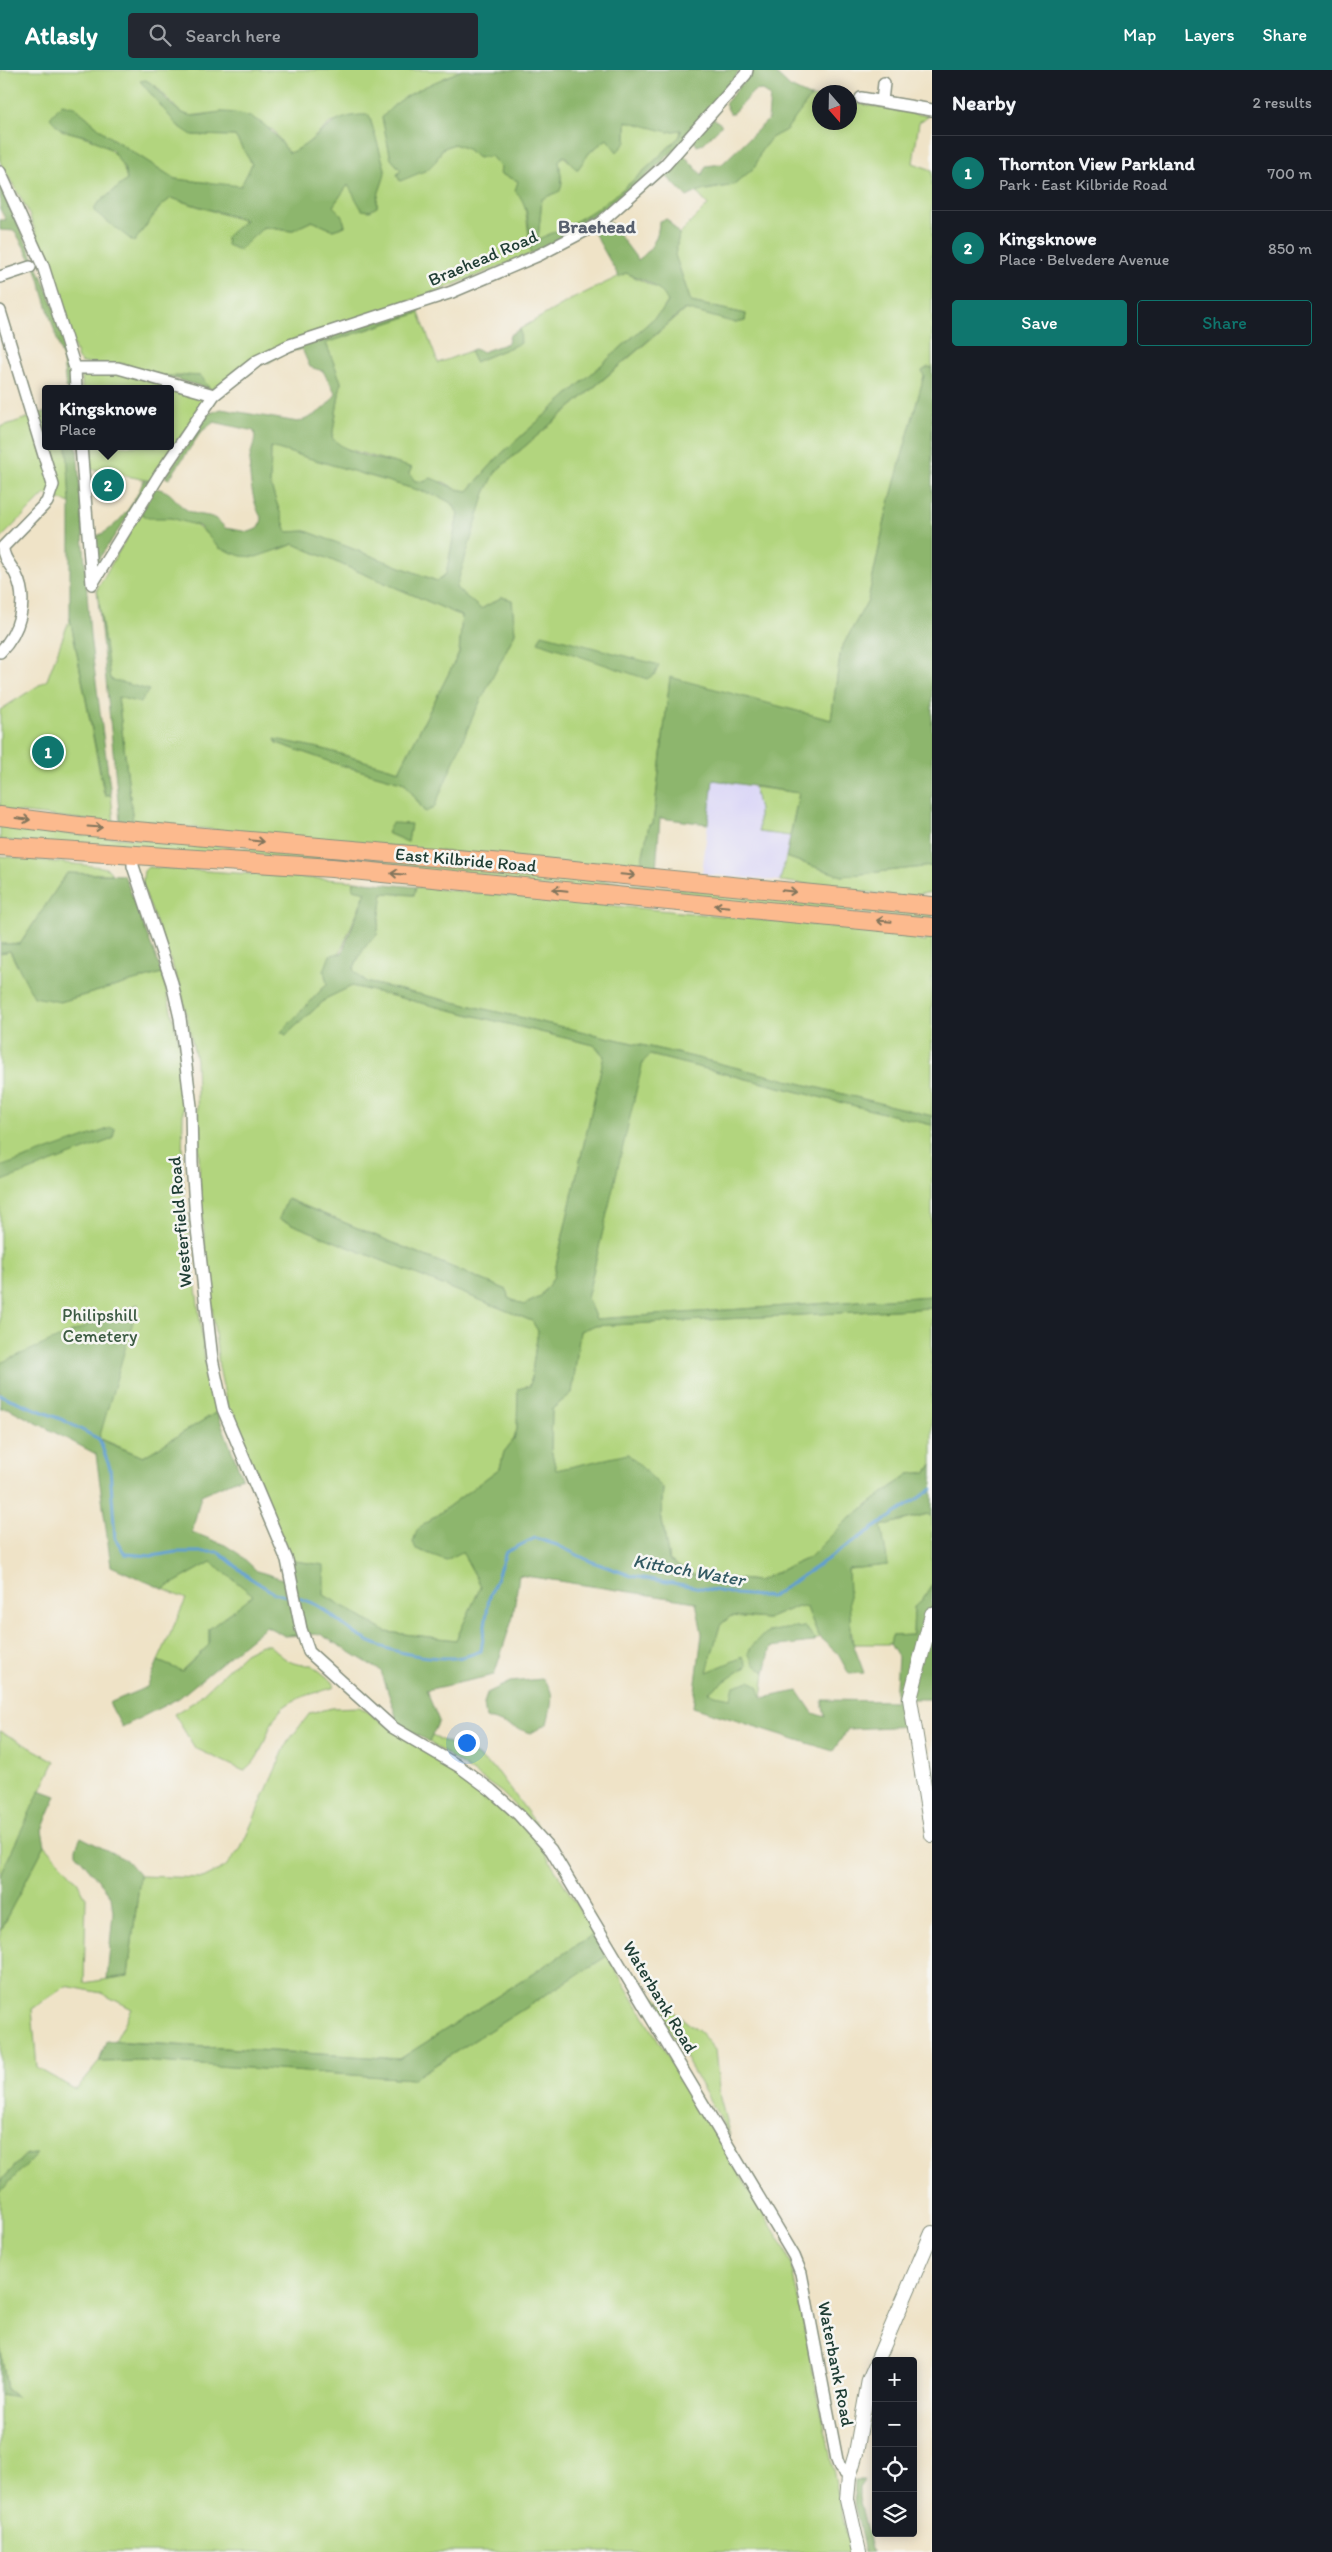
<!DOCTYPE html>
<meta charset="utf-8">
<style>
:root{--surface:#171b24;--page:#242831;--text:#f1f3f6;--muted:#9ea1a6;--line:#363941;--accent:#0f766e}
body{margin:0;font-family:Itim,sans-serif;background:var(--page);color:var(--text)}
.controls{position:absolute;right:15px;bottom:15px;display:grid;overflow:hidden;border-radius:5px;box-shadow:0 2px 12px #0003}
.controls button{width:45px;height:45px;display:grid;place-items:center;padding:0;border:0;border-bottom:1px solid var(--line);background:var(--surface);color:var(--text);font:25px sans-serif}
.compass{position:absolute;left:812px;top:15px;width:45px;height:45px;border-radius:50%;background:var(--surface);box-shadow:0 2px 12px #0003;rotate:160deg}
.you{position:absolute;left:466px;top:1672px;width:18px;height:18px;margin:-12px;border:4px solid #fff;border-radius:50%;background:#1a73e8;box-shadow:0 0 0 8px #1a73e833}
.badge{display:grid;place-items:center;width:32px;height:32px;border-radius:50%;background:var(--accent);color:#fff;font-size:16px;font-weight:700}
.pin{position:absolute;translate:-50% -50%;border:2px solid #fff;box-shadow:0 1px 5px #0006}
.popup{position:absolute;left:42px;top:315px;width:132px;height:65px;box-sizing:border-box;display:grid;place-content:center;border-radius:5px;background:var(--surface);filter:drop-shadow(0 1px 4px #0005);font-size:16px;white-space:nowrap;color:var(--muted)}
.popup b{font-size:19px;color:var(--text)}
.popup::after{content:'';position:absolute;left:50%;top:100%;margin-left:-10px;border:10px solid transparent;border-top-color:var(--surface)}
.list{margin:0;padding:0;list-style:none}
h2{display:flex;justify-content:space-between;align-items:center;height:65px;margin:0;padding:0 20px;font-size:21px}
h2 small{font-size:16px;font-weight:400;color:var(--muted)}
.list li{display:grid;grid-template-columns:32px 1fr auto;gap:15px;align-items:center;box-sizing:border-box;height:75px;padding:0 20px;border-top:1px solid var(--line)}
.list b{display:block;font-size:19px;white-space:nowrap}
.list p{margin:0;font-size:16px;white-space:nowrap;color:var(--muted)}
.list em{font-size:16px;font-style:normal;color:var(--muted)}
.actions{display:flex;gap:10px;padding:15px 20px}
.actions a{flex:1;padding:11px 0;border:1px solid var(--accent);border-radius:5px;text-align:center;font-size:18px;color:var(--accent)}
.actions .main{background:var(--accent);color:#fff}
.icon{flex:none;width:28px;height:28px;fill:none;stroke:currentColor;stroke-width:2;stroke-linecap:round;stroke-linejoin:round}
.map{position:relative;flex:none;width:932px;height:2482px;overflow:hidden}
header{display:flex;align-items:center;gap:30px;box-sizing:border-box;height:70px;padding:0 25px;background:var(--accent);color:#fff}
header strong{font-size:24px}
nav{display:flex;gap:28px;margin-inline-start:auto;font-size:18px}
.search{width:350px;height:45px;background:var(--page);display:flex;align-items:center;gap:12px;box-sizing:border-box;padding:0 18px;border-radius:5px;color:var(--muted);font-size:19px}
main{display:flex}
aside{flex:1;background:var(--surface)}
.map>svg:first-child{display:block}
</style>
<header>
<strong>Atlasly</strong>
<div class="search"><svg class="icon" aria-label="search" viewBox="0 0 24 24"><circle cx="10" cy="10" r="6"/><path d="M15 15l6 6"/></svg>Search here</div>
<nav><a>Map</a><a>Layers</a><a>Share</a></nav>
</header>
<main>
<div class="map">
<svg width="932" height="2482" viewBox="0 0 932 2482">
<rect width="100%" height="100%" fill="#f6f6f2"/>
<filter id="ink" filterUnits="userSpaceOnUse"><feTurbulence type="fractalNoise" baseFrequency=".02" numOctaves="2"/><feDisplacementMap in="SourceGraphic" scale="10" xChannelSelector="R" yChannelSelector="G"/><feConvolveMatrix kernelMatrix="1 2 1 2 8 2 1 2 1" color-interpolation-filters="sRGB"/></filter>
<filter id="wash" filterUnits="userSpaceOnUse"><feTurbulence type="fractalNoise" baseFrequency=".0096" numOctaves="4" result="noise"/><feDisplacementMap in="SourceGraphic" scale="20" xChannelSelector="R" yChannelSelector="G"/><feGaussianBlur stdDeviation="1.12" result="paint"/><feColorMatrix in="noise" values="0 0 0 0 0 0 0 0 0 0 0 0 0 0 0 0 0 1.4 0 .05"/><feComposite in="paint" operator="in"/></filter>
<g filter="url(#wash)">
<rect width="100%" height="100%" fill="#efe3c7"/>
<path fill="#dad6f7" d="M713 710 754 717 759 740V762L790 766 780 811 702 804Z"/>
<path fill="#b2d57e" stroke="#688959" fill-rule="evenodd" d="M0 0H461C434 14 401 23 382 48L391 89 401 100 397 105 400 111 436 91 442 79 454 74 467 79 478 88 491 86 501 97 506 107C510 108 514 107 517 110 525 120 529 169 531 184L438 221 281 274 214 318 210 319 200 306H164L124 294 82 293 78 289 58 223 27 139 0 92ZM154 14 179 41 189 46 222 42 273 60 289 83 302 78 330 53 369 45 385 99C385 112 376 122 377 137L348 115 333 136 342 145 345 156 333 160 312 151 291 161 264 157 171 128 160 137 133 172 96 135 127 110C119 75 93 68 61 60L75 37 108 66 175 109 241 117 252 94 235 66 192 65Z
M811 27 819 28V52H849L850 32 929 46 919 52 913 93 932 100V298L928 297 922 301 924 306 887 441 868 530 841 579 831 650 670 608 653 754 649 755 640 800 133 752 118 626 110 609 97 519 141 443C151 450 159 446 171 448 195 450 204 461 219 478L279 480 294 474 462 546 459 583 399 701 323 679 275 670 277 673 337 694 405 713 424 741 515 563 512 530 502 527 481 539 455 518 485 423 496 401 686 239 736 253 745 251 746 244 691 232 675 185 679 164 708 135 696 122 734 115 755 97 761 81 771 68 786 60ZM410 757 408 772 387 763Z
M626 51 681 59 680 66C633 112 600 144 538 170L542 129 562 114 559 91 563 86 578 99 590 82 607 69 617 81 626 72Z
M626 203 663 221 668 231 662 241 500 385 468 421 456 419 444 412 414 411 409 403 412 398 341 377 332 368 341 312 326 273 419 243 438 293 470 281 475 292 520 273V259L570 230Z
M114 301 144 308 199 327 205 332 152 411 86 398 85 376H170V319H82V305Z
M45 342 46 376H67L70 433 45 424 0 469V357Z
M271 377 438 426 453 434 458 444 446 504 437 511 306 461 287 462 270 414Z
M70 548 104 724 111 725 114 753 0 740V640L47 610Z
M754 717 799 723 790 766 759 762V740Z
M0 755 48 762 398 791 932 843V850L0 770Z
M0 786 102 797 108 799 112 804 67 803 20 874H0Z
M786 787 842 806 932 796V822L904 827 780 811Z
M148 797 354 811 353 819 366 821 327 914 282 962 286 965 327 928 352 916 594 975 604 986 553 1209 540 1227 524 1235 508 1228 507 1220 288 1129 279 1149 532 1251 538 1261 530 1316 518 1319 517 1359 514 1369 504 1382 500 1398 417 1460 462 1481 481 1516 456 1570 386 1562 324 1525 323 1495 293 1491 231 1354 219 1297 206 1187 200 1122 196 990 181 919 142 815 144 801Z
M416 817 911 864 918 871 926 872V869H932V1046L689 986 366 912 353 901C358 887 366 873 377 865L383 823 414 825Z
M10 881 17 896 60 932 162 903 184 994 182 1094 185 1130 205 1290 217 1342 143 1387 0 1325V883Z
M650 985 932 1055V1226L596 1249 587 1228 642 992Z
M932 1238V1394L927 1402 909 1404 845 1452 810 1487 758 1511 690 1504 669 1490 661 1445 663 1418 556 1401 551 1379 552 1339 572 1323 580 1261 593 1256Z
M928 1444 932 1447V1514L922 1530 914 1537 913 1565 892 1566 890 1574H853L848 1530V1499L887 1495 881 1456Z
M211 1492 254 1525 209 1559V1575L181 1601 158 1591 186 1529 163 1519Z
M798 1536 807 1538 819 1567 816 1570 805 1557 768 1562 755 1595 765 1602 762 1628C744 1628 724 1631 708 1622L747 1596 706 1602 720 1555 731 1546 767 1549Z
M261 1575H269C285 1589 290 1596 312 1595L333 1612 335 1617C318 1623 290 1627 279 1642 264 1660 265 1687 244 1701L195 1678 174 1644 194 1632 245 1583Z
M360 1637 488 1723 540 1774 594 1864 400 1989 115 1971 132 1939 101 1923 66 1916 32 1939 37 1998 76 2020 99 1992 141 1991 413 2009 607 1886 784 2177 791 2194 850 2482H0V2324L16 2326 7 2320 0 2275V2122L36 2084 25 2085 0 2112V1860L45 1775 77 1811 86 1828 84 1913 128 1906 140 1806 203 1808 225 1797 241 1778 287 1673 310 1643 332 1638Z
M0 1661 55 1691 0 1806Z
M432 1666 476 1685 498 1702 545 1766 501 1722 429 1672Z
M648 1922 701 1963 715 1980 720 2028 730 2066Z"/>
<path fill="#8db66d" stroke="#567a50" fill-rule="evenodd" d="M461 0H739L734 10 677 78 597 151 531 184C528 164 531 135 515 121L518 111 500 104 501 97 491 86 478 88 467 79 454 74 442 79 436 91 427 100 400 111 397 105 401 100 391 89 382 48C401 23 434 14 461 0ZM626 51 668 62 681 60 680 66C634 112 600 144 538 169L542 129 560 121 562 114 559 91 563 86 566 87 576 99H578L590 82 607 69 617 82 626 72Z
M753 0H772L790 17 811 27 786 60 771 68 761 81 755 97 734 115 699 121 687 127 663 103 681 82 702 105 706 96 722 94 768 50 770 26 762 20 754 21 731 45 725 34Z
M146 10C162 18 170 41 188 45 198 48 212 42 223 42 256 43 271 57 289 83 322 71 326 43 369 45L385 99C385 112 376 122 377 137L370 141 362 140 348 115 333 136 342 145 345 156 333 160 312 151 291 161 264 157 239 180 227 175 226 167 245 150 171 128 160 137 134 172 94 141 96 135 127 110 124 98 112 80 89 67 61 60 50 48 62 34 75 37 108 66 175 109 241 116 252 94 235 66 192 65 177 55 140 11Z
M713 48 722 55 703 74 697 76 693 69Z
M0 116C29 181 67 247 73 319H66L63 290 36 199 15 161 0 160V150H6L0 139Z
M667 149 679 164 675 185 691 232 746 244 745 251 736 253 685 239 496 401 485 423 456 518 481 539 502 527 512 530 515 563 474 644 434 738 425 742 405 713 337 694 277 673 275 669 323 679 399 701 459 583 462 546 294 474 256 487 241 486 219 478 199 456 171 448H148L141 443 155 418C176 422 172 431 187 440 203 450 210 439 225 458L249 462 259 458 262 449C253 435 248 405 250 388 251 379 257 371 254 361L214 352 201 362 169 409 165 407 208 344 221 339 298 352C316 346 325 339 336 324L323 301 310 297 302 279 284 283 268 293 266 290 282 281 419 237 420 242 326 273 341 312 332 368C353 389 385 388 412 398L409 403 415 411 424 412 431 408 456 419 468 421 500 385 662 241 668 232C660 214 643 210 626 203L619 207 593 161 609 151 638 190C651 181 659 167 659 151ZM271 377 438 426 453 434 458 444 446 504 437 511 306 461 287 462 270 414Z
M520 259 521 273 475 292 470 281 474 279 482 282 508 273 510 265Z
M928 297 932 298V796L842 806 786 787 799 723 713 710 708 754 660 748 656 799 640 800 649 755 653 754 670 607 831 650 841 579 868 530 887 441 924 306 922 301Z
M184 305 201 306 210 319 164 306 181 307Z
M67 376H77L90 566 111 725H105L70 548V433Z
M143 411H152L96 493 92 467C114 464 137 431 143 411Z
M97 519 110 609 149 620 140 633 118 627 133 752 120 751Z
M542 564 659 595 655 604 647 609 538 572Z
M392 753 411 754 408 772 387 763Z
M67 803 124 805 162 903 60 932 34 927 10 881 0 883V874H20Z
M354 811 416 817 414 825 383 823 377 865C366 873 358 887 353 900L366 912 689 986 932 1046V1055L650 985 643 992 587 1228 596 1249 932 1226V1238L593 1256 580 1261 572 1323 552 1339 551 1379 556 1400 628 1384 663 1418 661 1445 669 1490 690 1504 758 1511 810 1487 845 1452 909 1404 927 1402 932 1394V1447L927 1444 881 1456 888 1495 848 1499 851 1568 864 1603 849 1604 838 1584 819 1567 807 1538 798 1536 767 1549 731 1546 720 1555 707 1602 743 1587 747 1596 709 1622 715 1625 731 1628 734 1616 750 1611 758 1616 762 1628 798 1621 813 1643 825 1647 822 1630 895 1631 898 1587 890 1574 892 1566 913 1565 914 1537 922 1530 932 1514V1629H910L913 1656 848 1659 833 1681 693 1637 702 1564 696 1532 519 1505 513 1547 494 1605 426 1620 439 1651 429 1672 399 1655 381 1601 320 1564 285 1566 266 1556 179 1628 122 1657 109 1633 147 1617 158 1591 182 1601 209 1575V1559L253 1525 211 1492 163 1519 111 1496 96 1384 8 1338H0V1293L138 1234 99 1369 143 1387 217 1342 242 1407 201 1425 192 1462 225 1475 239 1484 257 1501 290 1511 287 1490 324 1495V1525L386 1562 456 1570 481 1516 462 1482 446 1490 416 1479 413 1472 417 1460 500 1398 504 1382 514 1369 517 1359 518 1319 530 1316 538 1261 532 1251 279 1149 287 1129 507 1220 508 1228 524 1235 540 1227 553 1209 604 986 594 975 352 916 327 928 286 965 281 962 327 914 324 901 330 885 342 883 366 822 353 819Z
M111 1058 115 1059 113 1069 0 1112V1097Z
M805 1557 816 1570 813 1572 771 1577 765 1602 755 1595 748 1583C761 1558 779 1560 805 1557Z
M542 1609C557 1621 551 1636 547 1654L531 1663 486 1648 484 1634 487 1623 510 1612Z
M40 1720 56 1726 42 1760 45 1775 0 1860V1806Z
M81 1767 126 1790 140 1806 128 1906 107 1909 113 1842 111 1826 76 1783V1778Z
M594 1864 607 1886 413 2009 141 1991 99 1992 106 1971 400 1989Z
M37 2084 0 2122V2112L25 2085Z
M0 2275 7 2320 17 2327 0 2324Z
M855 2411H864L859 2418V2427L872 2482H865L854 2433Z"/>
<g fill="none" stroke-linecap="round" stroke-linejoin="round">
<path stroke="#5f9fd2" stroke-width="3" d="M0 1325 63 1350 99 1369 110 1398 115 1468 125 1484 152 1486 176 1482H219L250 1508 274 1523 292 1527
M298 1528C326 1535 335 1552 359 1566 385 1582 425 1589 455 1588 463 1588 473 1584 481 1581L489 1529 506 1482 535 1468 557 1475 590 1491 632 1506 736 1524 771 1527 932 1419"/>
</g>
</g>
<g filter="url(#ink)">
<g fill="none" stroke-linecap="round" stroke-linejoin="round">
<g stroke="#87907e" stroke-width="14">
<path id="minor" d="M861 28 932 40
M882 31 884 13
M0 102 43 196 75 298 76 319
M0 207 30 197
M0 241 53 415 47 432 3 477C2 488 12 496 16 505 29 531 19 563 0 582
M75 298H118L214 325
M81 376 92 514
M92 514 160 404 214 325 257 291 290 275 452 222 539 185 600 153 665 95 746 4 747 0
M133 784V796L172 913 180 948 191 1036 192 1093 196 1150 212 1289 223 1339 287 1490 301 1559 309 1582 392 1657 460 1697 491 1720 519 1745 551 1780 794 2186 801 2203 837 2390 840 2398 849 2407"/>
</g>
<g stroke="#87907e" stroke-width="16">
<path id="tertiary" d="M932 1544 910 1629 932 1765
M877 2291 932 2163
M859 2482 847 2429 849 2407 856 2383 869 2310 876 2294"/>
</g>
<g stroke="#87907e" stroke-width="20">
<path id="primary" d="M0 746 79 756 514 794 932 836
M0 776 332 798 932 857"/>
</g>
<use href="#minor" stroke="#fff" stroke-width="11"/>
<use href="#tertiary" stroke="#fff" stroke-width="14"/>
<use href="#primary" stroke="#fcba8e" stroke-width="18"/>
</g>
<defs><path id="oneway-shaft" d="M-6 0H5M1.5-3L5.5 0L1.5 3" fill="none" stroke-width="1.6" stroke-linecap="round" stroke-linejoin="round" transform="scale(1.25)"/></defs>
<g stroke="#82755c">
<use href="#oneway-shaft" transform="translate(23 749) rotate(7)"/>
<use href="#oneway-shaft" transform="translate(95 757) rotate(4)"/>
<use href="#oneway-shaft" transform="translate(257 771) rotate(6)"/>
<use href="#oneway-shaft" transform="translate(398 804) rotate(-175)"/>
<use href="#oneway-shaft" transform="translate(628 805) rotate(5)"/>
<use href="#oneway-shaft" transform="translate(560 820) rotate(-174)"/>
<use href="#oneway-shaft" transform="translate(789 821) rotate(6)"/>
<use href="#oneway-shaft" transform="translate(722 836) rotate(-175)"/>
<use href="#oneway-shaft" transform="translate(884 851) rotate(-175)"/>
</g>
</g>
<g text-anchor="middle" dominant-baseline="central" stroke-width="5" stroke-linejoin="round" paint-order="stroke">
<g font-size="18" fill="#1f3d34" stroke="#f6f6f2">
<text transform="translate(483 188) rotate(-23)">Braehead Road</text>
<text transform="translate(466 790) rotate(5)">East Kilbride Road</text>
<text transform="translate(180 1152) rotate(-95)">Westerfield Road</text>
<text transform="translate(660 1927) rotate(59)">Waterbank Road</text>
<text transform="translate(836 2294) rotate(79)">Waterbank Road</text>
</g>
<g font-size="18" fill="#3c5b43" stroke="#f6f6f2">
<text x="100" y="1245">Philipshill<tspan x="100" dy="21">Cemetery</tspan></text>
</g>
<g font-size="19" font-weight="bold" fill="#58606e" stroke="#f6f6f2">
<text x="597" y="156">Braehead</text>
</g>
<g font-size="19" font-style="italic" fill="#325a63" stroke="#f6f6f2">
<text transform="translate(689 1500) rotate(10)">Kittoch Water</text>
</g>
</g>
</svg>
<div class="controls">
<button>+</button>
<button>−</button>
<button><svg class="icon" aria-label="locate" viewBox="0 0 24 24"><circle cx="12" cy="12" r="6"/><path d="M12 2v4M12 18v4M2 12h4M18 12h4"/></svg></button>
<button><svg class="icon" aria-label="layers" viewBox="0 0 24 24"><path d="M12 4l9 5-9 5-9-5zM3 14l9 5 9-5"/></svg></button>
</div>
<svg class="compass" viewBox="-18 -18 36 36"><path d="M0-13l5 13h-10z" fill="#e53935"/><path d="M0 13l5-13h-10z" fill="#9ea1a6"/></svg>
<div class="you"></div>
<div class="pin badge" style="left:48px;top:682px">1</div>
<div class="pin badge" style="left:108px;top:415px">2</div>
<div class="popup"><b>Kingsknowe</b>Place</div>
</div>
<aside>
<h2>Nearby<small>2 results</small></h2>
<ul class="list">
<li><span class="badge">1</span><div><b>Thornton View Parkland</b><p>Park · East Kilbride Road</p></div><em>700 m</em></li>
<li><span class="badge">2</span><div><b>Kingsknowe</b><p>Place · Belvedere Avenue</p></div><em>850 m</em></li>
</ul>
<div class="actions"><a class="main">Save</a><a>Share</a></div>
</aside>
</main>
